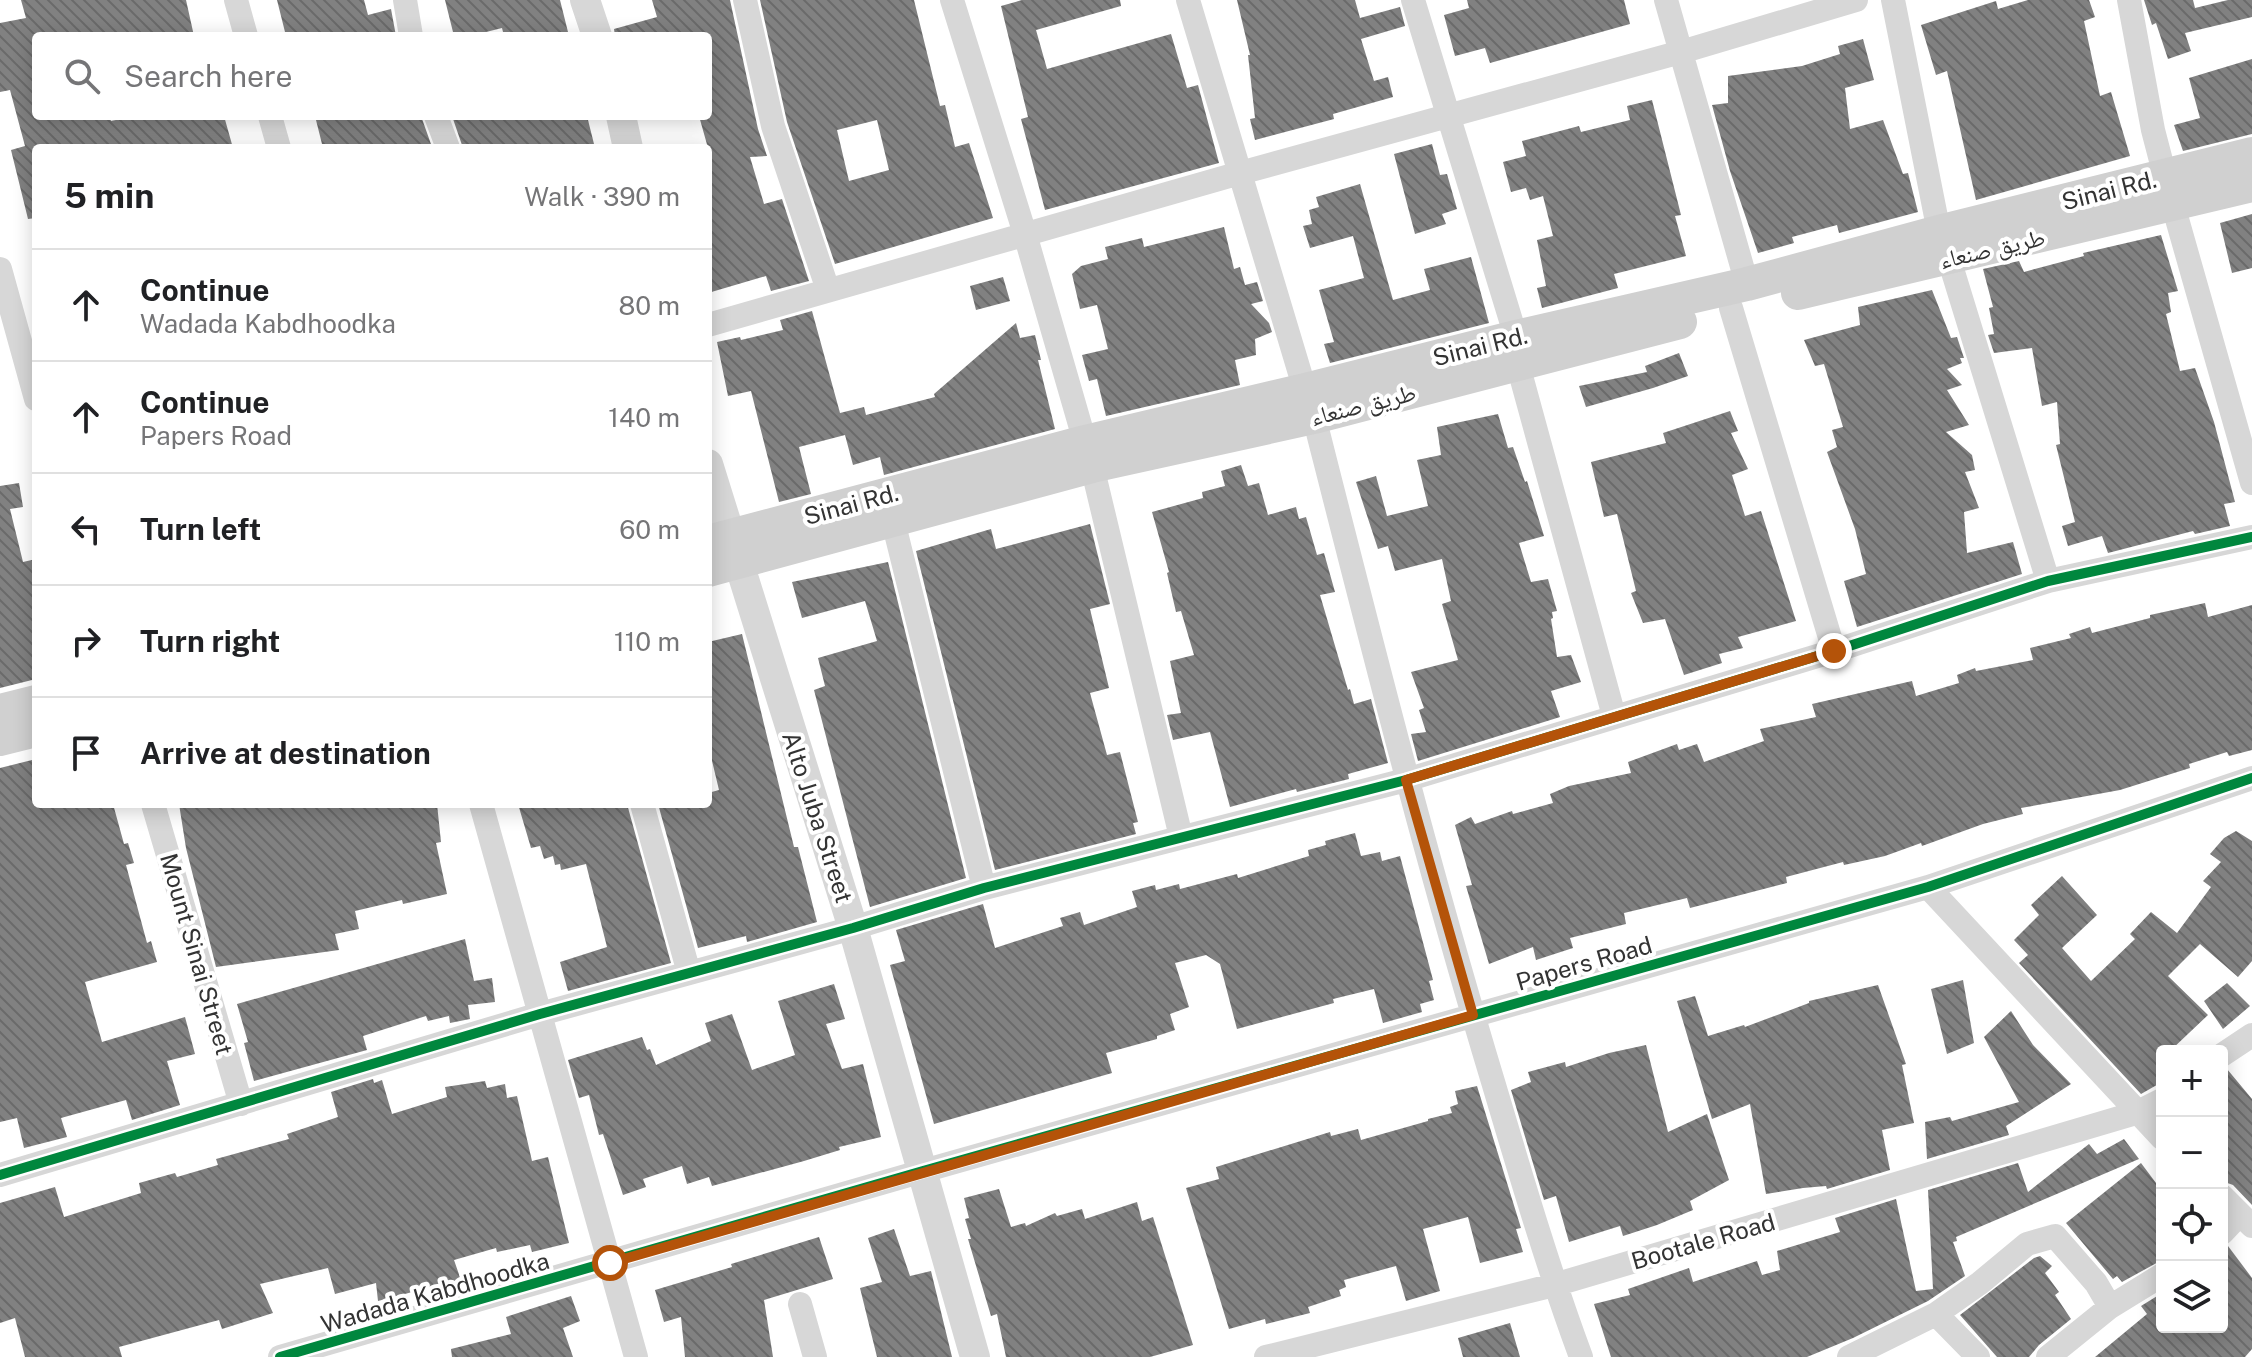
<!DOCTYPE html>
<meta charset="utf-8">
<style>
:root{--surface:#fff;--page:#f2f2f2;--text:#202124;--muted:#757577;--line:#e0e0e0}
body{margin:0;font-family:"Public Sans","Noto Naskh Arabic",sans-serif;background:var(--page);color:var(--text)}
.controls{position:absolute;right:24px;bottom:24px;display:grid;overflow:hidden;border-radius:8px;box-shadow:0 4px 20px #0003}
.controls button{width:72px;height:72px;display:grid;place-items:center;padding:0;border:0;border-bottom:2px solid var(--line);background:var(--surface);color:var(--text);font:40px sans-serif}
.stop{position:absolute;width:24px;height:24px;margin:-18px;border:6px solid #b45309;border-radius:50%;background:#fff}
.stop.end{background:#b45309;border-color:#fff;box-shadow:0 2px 8px #0008}
.list{margin:0;padding:0;list-style:none}
h2{display:flex;justify-content:space-between;align-items:center;height:104px;margin:0;padding:0 32px;font-size:34px}
h2 small{font-size:26px;font-weight:400;color:var(--muted)}
.list li{display:grid;grid-template-columns:52px 1fr auto;gap:24px;align-items:center;box-sizing:border-box;height:112px;padding:0 32px;border-top:2px solid var(--line)}
.list b{display:block;font-size:30px;white-space:nowrap}
.list p{margin:0;font-size:26px;white-space:nowrap;color:var(--muted)}
.list em{font-size:26px;font-style:normal;color:var(--muted)}
.icon{flex:none;width:44px;height:44px;fill:none;stroke:currentColor;stroke-width:2;stroke-linecap:round;stroke-linejoin:round}
.map{position:relative;flex:none;width:2252px;height:1357px;overflow:hidden}
.search{position:absolute;background:var(--surface);box-shadow:0 4px 20px #0003;left:32px;top:32px;width:680px;height:88px;display:flex;align-items:center;gap:20px;box-sizing:border-box;padding:0 28px;border-radius:8px;color:var(--muted);font-size:30px}
.panel{position:absolute;background:var(--surface);box-shadow:0 4px 20px #0003;left:32px;top:144px;width:680px;height:664px;border-radius:8px}
.map>svg:first-child{display:block}
</style>
<div class="map">
<svg width="2252" height="1357" viewBox="0 0 2252 1357">
<defs>
<pattern id="building-back-hatch" width="6" height="6" patternUnits="userSpaceOnUse" patternTransform="scale(2)"><rect width="6" height="6" fill="#818181"/><path d="M-1 5l2 2M0 0l6 6M5-1l2 2" fill="none" stroke="#6a6a6a"/></pattern>
</defs>
<rect width="100%" height="100%" fill="#fff"/>
<path fill="url(#building-back-hatch)" fill-rule="evenodd" d="M21 0H186L194 36H36V116H109L111 121 135 116H224L233 148H36V218L28 219 11 150 25 146 10 90 0 92V23L26 18Z
M277 0H364L368 15 391 9 396 36H286Z
M445 0H560L569 36H504L502 28 470 36H454Z
M652 0H730L758 129 767 156 750 157 764 204 782 199 809 281 771 291 766 276 708 293V148L699 116H708V36H615L614 29 657 17Z
M760 0H914L940 106 945 105 955 147 969 143 993 218 835 264 787 122ZM877 120 889 170 849 181 837 130Z
M1022 0H1120L1121 6 1036 30 1047 69 1171 34 1187 88 1198 85 1219 163 1045 210 1021 119 1028 117 1001 6Z
M1237 0H1355L1360 18 1400 7 1405 26 1361 39 1374 81 1388 77 1393 97 1333 114 1334 119 1255 140 1250 119 1255 118 1248 55H1250Z
M1467 0H1624L1630 24 1490 63 1485 48 1455 56 1444 15 1469 8Z
M2028 0H2089L2095 17 2084 21 2100 96 2111 92 2130 156 1976 200 1947 71 1936 75 1921 25 1996 1 1998 9Z
M2144 0H2193L2195 8 2228 0H2252V17L2185 33 2191 51 2168 59 2156 23 2152 25Z
M1863 39 1874 80 1845 88 1850 129 1883 120 1903 174 1908 173 1918 212 1839 233 1837 225 1792 237 1794 243 1758 253 1730 171 1712 105 1728 103V76L1802 66 1840 54 1838 46Z
M2252 59V134L2183 151 2174 125 2200 118 2189 78Z
M1652 100 1681 215 1675 216 1686 256 1614 274 1618 288 1542 308 1537 288 1546 286 1537 240 1553 236 1543 196 1530 200 1526 188 1511 192 1503 162 1526 156 1522 141 1579 126 1581 132 1630 120 1627 106Z
M315 116H421L432 147 323 148Z
M452 116H587L595 148H463Z
M1432 144 1440 175 1447 174 1457 209 1442 214 1446 224 1415 234 1394 154Z
M1360 184 1393 300 1430 290 1424 269 1471 257 1489 323 1330 363 1324 344 1334 342 1319 290 1364 278 1353 236 1310 248 1303 226 1312 224 1309 210 1319 207 1316 197Z
M2252 214V268L2232 273 2220 223Z
M1224 227 1234 269 1240 267 1245 285 1257 282 1263 301 1251 304 1269 323 1272 332 1255 339 1256 355 1235 360 1240 385 1106 416 1097 379 1089 381 1082 355 1108 349 1097 305 1080 309 1072 274 1081 266 1108 259 1105 247 1142 238 1144 247Z
M2161 235 2178 291 2168 293 2171 312 2166 314 2180 371 2195 368 2214 422 2235 502 2224 504 2230 526 2195 534 2193 531 2108 553 2102 536 2068 546 2062 526 2075 522 2056 445 2060 444 2057 402 2042 406 2032 348 1994 353 1988 335 1994 334 1989 308 1993 307 1983 269 2019 261 2024 272 2084 256 2083 253Z
M1003 277 1010 301 976 310 970 286Z
M1932 290 1951 338 1957 337 1964 358H1960L1962 363 1947 369 1962 385 1947 390 1969 425 1946 432 1972 455 1975 470 1965 472 1979 508 1964 512 1967 553 2013 542 2022 574 1857 627 1844 581 1866 574 1855 529 1827 452 1837 447 1832 430 1843 427 1824 364 1815 366 1804 340 1860 325 1858 307Z
M812 311 840 413 864 407 866 415 935 397 934 394 1016 323 1020 338 1035 335 1041 360H1038L1055 429 884 475 880 457 853 465 845 435 799 447 811 494 779 502 751 391 728 396 717 342 740 337 741 340 783 330 780 320Z
M1679 353 1688 376 1653 388 1586 407 1579 386 1647 372 1645 366Z
M1730 411 1738 431 1731 433 1748 469 1732 475 1745 516 1761 511 1796 621 1738 637 1743 648 1719 654 1722 663 1684 675 1665 619 1643 623 1631 593 1636 591 1617 514 1604 517 1591 462 1666 443 1663 433Z
M1498 414 1508 448 1513 447 1525 482 1527 481 1544 536 1519 543 1531 582 1548 579 1557 611 1552 612 1553 618 1551 619 1557 657 1571 655 1581 682 1551 691 1560 717 1418 761 1411 734 1426 732 1419 710 1424 708 1411 672 1458 660 1442 604 1451 601 1442 559 1395 571 1388 546 1378 549 1356 482 1376 476 1387 516 1428 506 1417 460 1441 455 1437 427Z
M1241 465 1248 486 1259 483 1268 515 1296 507 1299 519 1306 517 1317 555 1324 553 1335 592 1320 595 1348 690 1350 689 1354 704 1371 699 1388 763 1348 774 1349 779 1297 792 1296 789 1230 807 1210 732 1173 740 1167 715 1181 713 1170 661 1194 655 1181 611 1176 612 1167 573 1169 572 1152 512 1203 498 1202 492 1225 486 1221 471Z
M19 483 23 507 10 509 23 562 36 559V679L0 688V486Z
M1090 524 1110 604 1090 609 1109 688 1090 693 1107 755 1120 752 1138 822 1133 823 1136 834 995 870 916 551 991 529 996 549Z
M888 562 966 878 870 907 814 690 825 686 818 658 877 641 865 601 802 618 792 582Z
M2205 603 2208 617 2252 605V750L2229 756 2227 752 2189 764 2190 768 2120 790 2021 808 2023 814 1983 824 1922 846 1921 843 1885 856 1844 865 1843 862 1786 877 1787 883 1729 898 1690 908 1687 898 1624 913 1626 924 1570 938 1573 948 1536 960 1533 947 1489 964 1466 886 1472 885 1455 825 1471 817 1475 824 1512 811 1513 814 1553 803 1550 794 1569 786 1631 773 1628 762 1677 744 1679 750 1697 744 1704 762 1764 741 1760 729 1816 717 1812 704 1912 681 1916 696 1959 683 1957 675 1975 668 1976 671 2033 660 2030 648 2071 638 2069 634 2090 627 2092 633 2150 618V615Z
M742 634 794 847H798L817 922 747 942 746 936 698 948 658 804H708V793L719 790 708 744V642Z
M36 759V804H113L124 844 128 843 134 863 126 865 147 943 151 941 157 962 85 982 102 1042 185 1017 195 1054 167 1061 180 1105 132 1120 126 1100 61 1118 67 1137 24 1148 17 1118 0 1122V768Z
M179 804H437L441 842 436 843 447 894 403 904 402 900 355 911 359 929 335 934 339 950 216 967 186 848Z
M518 804H627L671 963 568 991 560 962 607 947 586 864 561 870 560 864 555 865 553 856 544 859 540 846 531 848Z
M2236 831 2252 841V961L2238 977 2200 944 2168 976 2208 1015 2170 1051H2162V1082L2141 1094 2019 963 2028 955 2014 940 2039 915 2031 905 2062 876 2097 915 2062 948 2091 981 2135 939 2130 934 2151 912 2177 933 2211 887 2203 881 2221 862 2210 854 2224 838Z
M1355 833 1361 856 1380 852 1382 861 1400 856 1433 980 1429 981 1434 1000 1420 1004 1422 1012 1383 1023 1374 989 1333 999 1334 1003 1237 1029 1220 964 1206 955 1175 963 1189 1007 1170 1014 1175 1030 1157 1036V1039L1106 1053 1112 1073 934 1124 890 965 905 961 896 930 983 904 995 948 1063 926 1060 918 1080 912 1084 925 1137 907 1132 891 1155 885 1156 890 1179 884 1180 889 1237 874 1238 878 1309 856 1308 850 1326 845 1325 841Z
M465 939 474 981 492 978 495 1002 468 1005 470 1019 450 1023 449 1016 428 1021 426 1016 363 1036 367 1050 254 1081 244 1043 248 1042 237 1004Z
M1963 980 1974 1043 1947 1054 1931 989Z
M2227 983 2250 1006 2223 1029 2204 1001Z
M834 984 845 1019 826 1024 842 1069 863 1064 881 1137 839 1147 840 1150 804 1161 712 1186 709 1177 687 1184 682 1166 643 1179 646 1187 623 1195 603 1134 599 1135 589 1095 579 1098 568 1060 642 1037 647 1050 650 1049 656 1065 711 1041 705 1023 732 1014 752 1070 795 1055 778 1001Z
M1878 985 1906 1064 1902 1065 1914 1123 1882 1130 1890 1170 1827 1189 1826 1186 1803 1188 1766 1194 1750 1104 1712 1119 1677 1001 1695 996 1708 1036 1744 1025 1745 1027 1809 1003V1001Z
M2011 1011 2033 1045 2071 1084 2006 1126 2009 1135 1927 1159 1925 1122 1950 1117 1952 1121 2019 1102 1984 1037Z
M1646 1045 1668 1132 1707 1114 1729 1180 1690 1201 1693 1210 1657 1225 1623 1236 1620 1226 1569 1242 1556 1196 1544 1200 1511 1090 1531 1082 1528 1072 1565 1062 1566 1067 1609 1053Z
M2227 1069 2252 1099V1205L2233 1185 2222 1181V1070Z
M373 1079 374 1083 382 1080 392 1114 447 1097 445 1087 485 1081 487 1088 505 1084 507 1098 517 1096 532 1161 548 1157 569 1243 532 1252 530 1245 497 1252 496 1248 454 1260 463 1286 442 1293 439 1285 378 1301 376 1283 335 1294 328 1268 260 1284 273 1313 222 1329 219 1320 119 1347 122 1357H25L15 1318 0 1323V1203L55 1187 64 1217 141 1193 139 1183 175 1173 177 1177 218 1165 216 1159 289 1139 287 1134 338 1117 331 1092Z
M1477 1086 1521 1228 1516 1229 1523 1252 1480 1263 1468 1217 1423 1229 1440 1291 1406 1301 1396 1266 1344 1280 1346 1287 1339 1290 1341 1296 1308 1307 1310 1313 1266 1324 1265 1319 1229 1329 1186 1188 1219 1179 1216 1167 1330 1132 1331 1136 1358 1129 1361 1140 1428 1121V1119L1452 1113 1450 1107 1458 1104 1455 1091Z
M2124 1139 2139 1159 1956 1237 1957 1241 1953 1242 1965 1276 1928 1301 1853 1338 1807 1357H1611L1594 1304 1630 1295 1628 1289 1689 1268 1693 1282 1757 1261 1762 1275 1780 1270 1777 1251 1840 1232 1835 1218 1896 1199 1916 1291 1933 1289 1928 1190 2018 1163 2028 1192 2089 1144 2097 1154Z
M2141 1163 2162 1191V1260L2122 1282 2117 1276 2113 1279 2066 1223Z
M999 1189 1011 1227 1025 1223 1026 1226 1055 1213 1057 1216 1082 1209 1085 1219 1137 1202 1142 1221 1153 1217 1193 1345 1150 1357H1006L997 1314 991 1316 968 1239H971L965 1219 969 1218 964 1198Z
M894 1229 910 1276 931 1271 952 1357H877L860 1288 882 1282 868 1238Z
M819 1237 833 1279 764 1300 773 1357H685L681 1317 664 1322 655 1290 732 1267 731 1264Z
M2228 1246 2252 1278V1349L2245 1357H2095L2147 1314 2141 1306 2162 1293V1327H2222V1248Z
M2040 1256 2052 1266 2045 1273 2059 1292 2055 1295 2071 1319 2039 1345 2029 1357H1997L1960 1315 2034 1258Z
M571 1296 580 1321 563 1328 573 1357H452L451 1349 511 1334 506 1317Z
M1510 1323 1520 1357H1463L1458 1338Z"/>
<g fill="none" stroke-linecap="round" stroke-linejoin="round">
<path stroke="#d7d7d7" stroke-width="24" d="M236 0 246 36
M405 0 411 36
M745 0 773 126 828 290
M952 0 1025 234 1085 442
M1188 0 1305 390
M1413 0 1516 337
M1666 0 1747 284
M1893 0 1939 232
M2129 0 2153 130 2165 176
M270 116 279 148
M436 116 448 148
M2173 205 2252 483
M1949 259 2048 581
M0 269 36 399
M1731 308 1834 651
M708 325 1240 173 1681 52 1856 0
M1518 365 1614 716
M1314 417C1371 641 1427 864 1494 1085 1521 1176 1548 1268 1581 1357
M1092 466 1181 837
M893 521 984 888
M153 804 241 1104
M481 804 636 1357
M642 804 689 973
M1928 887 2162 1138
M2222 1055 2252 1035
M0 1175 540 1014 853 928 984 888 1406 780 1834 651 2048 581 2252 537
M2222 1196 2252 1226
M2222 1233 2240 1214
M800 1304 815 1357
M1936 1314 1978 1357
M280 1357 923 1171 1928 887 2252 778
M1266 1357 1554 1285 2136 1113 2162 1100
M1849 1357 1936 1314 1980 1283 2027 1244 2055 1236 2096 1283 2110 1307
M2048 1357 2110 1307 2162 1275"/>
<path stroke="#d7d7d7" stroke-width="30" d="M585 0 597 36
M621 116 628 148
M708 464 853 928 975 1357"/>
<path stroke="#d0d0d0" stroke-width="34" d="M1798 293 2252 185
M708 542 1085 442 1305 390 1516 337 1747 284 1939 232 2252 154
M708 570 1092 466 1314 417 1680 322
M0 711 36 702
M0 739 36 730"/>
<g stroke="#fff" stroke-width="15">
<path id="cycleway" d="M0 1175 540 1014 853 928 984 888 1406 780 1834 651 2048 581 2252 537
M280 1357 923 1171 1928 887 2252 778"/>
</g>
<use href="#cycleway" stroke="#00873e" stroke-width="10"/>
</g>
<g fill="none" stroke-linecap="round" stroke-linejoin="round">
<path stroke="#b45309" stroke-width="10" d="M610 1263 1473 1015 1406 780 1834 651"/>
</g>
<g text-anchor="middle" dominant-baseline="central" stroke-width="8" stroke-linejoin="round" paint-order="stroke">
<g font-size="24" fill="#333" stroke="#fff">
<text transform="translate(2109 190) rotate(-14)">Sinai Rd.</text>
<text transform="translate(1992 248) rotate(-13)">طريق صنعاء</text>
<text transform="translate(1480 346) rotate(-14)">Sinai Rd.</text>
<text transform="translate(1363 404) rotate(-14)">طريق صنعاء</text>
<text transform="translate(851 504) rotate(-15)">Sinai Rd.</text>
<text transform="translate(818 817) rotate(72)">Alto Juba Street</text>
<text transform="translate(197 954) rotate(74)">Mount Sinai Street</text>
<text transform="translate(1584 963) rotate(-16)">Papers Road</text>
<text transform="translate(1703 1241) rotate(-16)">Bootale Road</text>
<text transform="translate(435 1292) rotate(-16)">Wadada Kabdhoodka</text>
</g>
</g>
</svg>
<div class="controls">
<button>+</button>
<button>−</button>
<button><svg class="icon" aria-label="locate" viewBox="0 0 24 24"><circle cx="12" cy="12" r="6"/><path d="M12 2v4M12 18v4M2 12h4M18 12h4"/></svg></button>
<button><svg class="icon" aria-label="layers" viewBox="0 0 24 24"><path d="M12 4l9 5-9 5-9-5zM3 14l9 5 9-5"/></svg></button>
</div>
<div class="stop" style="left:610px;top:1263px"></div>
<div class="stop end" style="left:1834px;top:651px"></div>
<div class="search"><svg class="icon" aria-label="search" viewBox="0 0 24 24"><circle cx="10" cy="10" r="6"/><path d="M15 15l6 6"/></svg>Search here</div>
<section class="panel">
<h2>5 min<small>Walk · 390 m</small></h2>
<ul class="list">
<li><svg class="icon" aria-label="ahead" viewBox="0 0 24 24"><path d="M12 20V5M6 11l6-6 6 6"/></svg><div><b>Continue</b><p>Wadada Kabdhoodka</p></div><em>80 m</em></li>
<li><svg class="icon" aria-label="ahead" viewBox="0 0 24 24"><path d="M12 20V5M6 11l6-6 6 6"/></svg><div><b>Continue</b><p>Papers Road</p></div><em>140 m</em></li>
<li><svg class="icon" aria-label="left" viewBox="0 0 24 24"><path d="M17 20v-9H6M10 6l-5 5 5 5"/></svg><div><b>Turn left</b></div><em>60 m</em></li>
<li><svg class="icon" aria-label="right" viewBox="0 0 24 24"><path d="M7 20v-9h11M14 6l5 5-5 5"/></svg><div><b>Turn right</b></div><em>110 m</em></li>
<li><svg class="icon" aria-label="arrive" viewBox="0 0 24 24"><path d="M6 21V4h12l-3 4 3 4H6"/></svg><div><b>Arrive at destination</b></div></li>
</ul>
</section>
</div>
